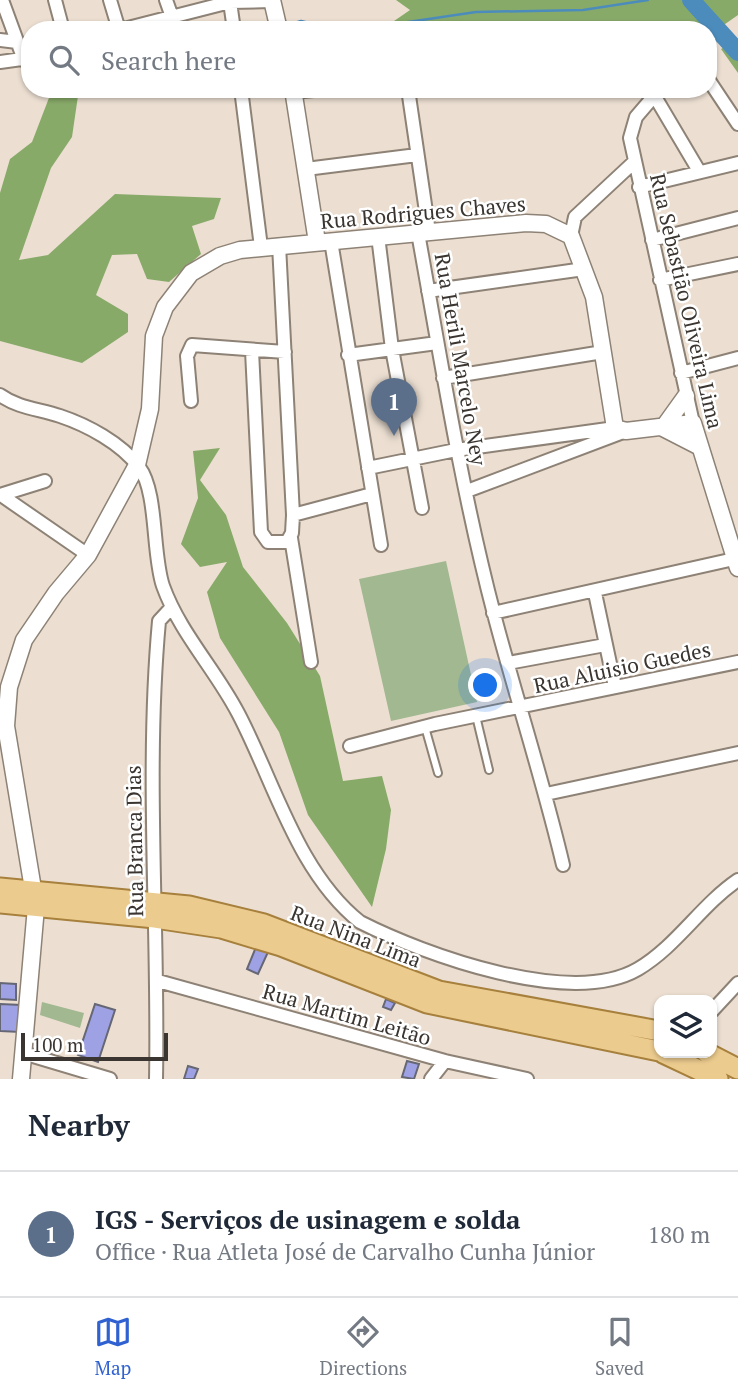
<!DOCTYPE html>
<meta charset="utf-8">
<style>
:root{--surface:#fff;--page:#f2f2f3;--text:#1f2937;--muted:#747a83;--line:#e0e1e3;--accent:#2f61d0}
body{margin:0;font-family:"PT Serif",serif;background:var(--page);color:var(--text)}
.controls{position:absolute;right:21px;bottom:21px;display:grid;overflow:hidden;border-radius:14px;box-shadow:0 2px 5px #0004}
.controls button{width:63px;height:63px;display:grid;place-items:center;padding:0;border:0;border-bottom:2px solid var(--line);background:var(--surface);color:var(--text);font:35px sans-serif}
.scale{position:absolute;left:21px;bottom:18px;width:147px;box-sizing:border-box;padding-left:7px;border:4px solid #3a3530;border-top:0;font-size:19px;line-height:24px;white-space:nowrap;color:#3a3530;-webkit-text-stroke:5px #fff;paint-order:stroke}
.you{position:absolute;left:486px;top:686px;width:24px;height:24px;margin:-18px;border:5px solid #fff;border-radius:50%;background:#1a73e8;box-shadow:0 0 0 10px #1a73e833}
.badge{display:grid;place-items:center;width:46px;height:46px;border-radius:50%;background:var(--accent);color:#fff;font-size:23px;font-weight:700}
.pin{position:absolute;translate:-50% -58px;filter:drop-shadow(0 2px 4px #0008)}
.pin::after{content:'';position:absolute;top:37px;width:24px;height:21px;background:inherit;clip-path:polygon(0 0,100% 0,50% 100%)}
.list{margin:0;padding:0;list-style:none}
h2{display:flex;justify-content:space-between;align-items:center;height:91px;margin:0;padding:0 28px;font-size:30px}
h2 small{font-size:23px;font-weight:400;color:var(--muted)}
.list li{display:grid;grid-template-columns:46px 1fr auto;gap:21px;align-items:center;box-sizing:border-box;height:126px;padding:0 28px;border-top:2px solid var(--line)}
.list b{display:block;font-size:26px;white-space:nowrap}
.list p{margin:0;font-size:23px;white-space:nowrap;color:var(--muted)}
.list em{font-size:23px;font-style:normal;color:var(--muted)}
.icon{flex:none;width:38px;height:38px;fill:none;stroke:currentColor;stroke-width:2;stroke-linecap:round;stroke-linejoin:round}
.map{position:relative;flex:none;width:738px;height:1079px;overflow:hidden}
.search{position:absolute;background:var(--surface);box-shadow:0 2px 5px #0004;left:21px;right:21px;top:21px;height:77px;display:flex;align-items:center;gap:18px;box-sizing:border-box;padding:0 24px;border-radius:28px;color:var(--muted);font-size:26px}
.sheet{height:217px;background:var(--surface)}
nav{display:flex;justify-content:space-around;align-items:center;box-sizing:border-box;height:98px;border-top:2px solid var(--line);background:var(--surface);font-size:19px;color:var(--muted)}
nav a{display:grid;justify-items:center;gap:4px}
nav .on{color:var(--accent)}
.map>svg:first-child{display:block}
</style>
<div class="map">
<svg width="738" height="1079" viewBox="0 0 738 1079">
<rect width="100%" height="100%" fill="#ecdfd2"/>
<path fill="#a2b890" d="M446 561 477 702 391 721 359 579Z
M42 1002 84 1013 80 1028 40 1015Z"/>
<path fill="#88aa69" d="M396 0H738V15L708 36V30H640L639 21H594L588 30H549L545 27 518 30H381L410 10Z
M738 39V73L721 49Z
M79 89 72 137 51 168 19 260 48 255 115 194 221 198 214 219 192 226 201 254 169 282 147 279 137 254 112 255 96 295 128 314V332L82 363 0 341V193L10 159 32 142 52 90Z
M220 448 200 480 226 515 243 567 287 623 320 676 343 781 382 776 391 810 386 849 372 907 308 815 279 732 220 638 207 592 227 562 200 567 181 544 198 498 193 451Z"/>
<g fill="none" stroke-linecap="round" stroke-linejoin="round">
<path stroke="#4c8cbc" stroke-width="2.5" d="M285 26 301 21 337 30
M354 30 476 12 583 10 648 0"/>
<path stroke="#4c8cbc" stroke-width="18" d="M691 0 738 52"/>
</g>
<path fill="#9fa1e5" stroke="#666775" stroke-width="2" d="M256 947 268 952 258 974 247 969Z
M0 983 16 984V1000L0 999Z
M386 999 395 1003 391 1010 383 1007Z
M0 1004 21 1005 20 1032 0 1031Z
M95 1004 115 1010 98 1062 78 1055Z
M407 1061 419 1064 414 1079 402 1077Z
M188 1066 198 1069 194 1079H184Z"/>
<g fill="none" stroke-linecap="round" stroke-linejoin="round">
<g stroke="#8d8275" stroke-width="10">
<path id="service" d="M476 716 489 770
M425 727 438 773"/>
</g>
<g stroke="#8d8275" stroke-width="16">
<path id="minor" d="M2 0 24 60
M55 0 63 30
M110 0 119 30
M166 0 172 17
M230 2 234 30
M120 30 230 2 272 1
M0 40 17 42
M0 62 29 58
M708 79 738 124
M241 89 261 247
M408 89 429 232
M660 89 636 117 630 138 693 423
M294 92 323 89
M654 95 699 171
M306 169 417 155
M639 187 738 163
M418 233C441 360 461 488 494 614 516 698 543 780 563 865
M378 236 392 349 422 508
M571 236 575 217 633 163
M652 240 738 218
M331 241 381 545
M660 280 738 264
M428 291 584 269
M252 351 261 532 268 542H287L292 533 293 515 279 245
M348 355 437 343
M681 373 738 358
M443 378 603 352
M0 395C18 408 39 409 60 416 87 425 121 443 139 467 158 492 152 554 163 586 180 633 215 669 238 713 274 781 297 872 360 922 425 955 571 1008 638 969 677 946 701 905 738 880
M191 401 187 356 192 345 285 352
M368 468 456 450 615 428
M467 491 626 431
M0 495 45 481
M1 495 88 555
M293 515 372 494
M291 538 311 662
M595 593 615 687
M493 613 734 559
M508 663 605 645
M350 746 435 724 738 662
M546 794 738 753
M158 981 445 1061 527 1079
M712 1011 738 983
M23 1053 110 1079
M156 1079C159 926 145 774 159 621L171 608
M431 1079 445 1061"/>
</g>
<g stroke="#8d8275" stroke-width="19">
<path id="tertiary" d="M272 0 279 30
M293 89 317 242
M686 396 663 428 700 447
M21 1079 36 907 6 726 9 687 24 640 56 593 88 555 137 465 150 409 154 336 165 307 191 273 220 256 240 250 526 223 546 224 571 236 594 297 615 428 626 431 693 423 738 568"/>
</g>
<g stroke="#a6803c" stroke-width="23">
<path id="primary" d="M0 888 189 906 264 924 439 991 659 1031
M0 903 155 918 221 928 281 946 427 1003 659 1051
M663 1053 718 1079
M707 1053 738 1069"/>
</g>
<use href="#service" stroke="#fff" stroke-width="6"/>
<use href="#minor" stroke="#fff" stroke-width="12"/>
<use href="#tertiary" stroke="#fff" stroke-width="16"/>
<use href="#primary" stroke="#eccb8e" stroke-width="19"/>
</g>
<g text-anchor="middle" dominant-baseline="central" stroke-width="5" stroke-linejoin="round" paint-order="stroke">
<g font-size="21" fill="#3a3530" stroke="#fff">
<text transform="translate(423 212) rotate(-5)">Rua Rodrigues Chaves</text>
<text transform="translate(687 301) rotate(77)">Rua Sebastião Oliveira Lima</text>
<text transform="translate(461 359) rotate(80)">Rua Herili Marcelo Ney</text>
<text transform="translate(622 667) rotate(-12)">Rua Aluisio Guedes</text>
<text transform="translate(134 841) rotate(-91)">Rua Branca Dias</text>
<text transform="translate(356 936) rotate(21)">Rua Nina Lima</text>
<text transform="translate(347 1014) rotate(16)">Rua Martim Leitão</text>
</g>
</g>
</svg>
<div class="controls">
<button><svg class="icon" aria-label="layers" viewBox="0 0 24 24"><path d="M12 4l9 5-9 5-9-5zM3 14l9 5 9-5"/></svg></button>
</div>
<div class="scale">100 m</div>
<div class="you"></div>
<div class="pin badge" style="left:394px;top:436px;background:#5c6f8a">1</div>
<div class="search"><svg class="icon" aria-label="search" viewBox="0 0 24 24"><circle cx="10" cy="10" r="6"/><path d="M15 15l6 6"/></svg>Search here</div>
</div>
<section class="sheet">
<h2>Nearby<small></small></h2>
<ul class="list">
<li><span class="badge" style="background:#5c6f8a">1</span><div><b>IGS - Serviços de usinagem e solda</b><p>Office · Rua Atleta José de Carvalho Cunha Júnior</p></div><em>180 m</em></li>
</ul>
</section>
<nav>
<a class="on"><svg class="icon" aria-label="map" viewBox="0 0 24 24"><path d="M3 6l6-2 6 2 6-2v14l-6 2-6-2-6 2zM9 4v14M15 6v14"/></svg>Map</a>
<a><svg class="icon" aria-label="directions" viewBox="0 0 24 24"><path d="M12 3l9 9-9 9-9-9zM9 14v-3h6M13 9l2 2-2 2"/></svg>Directions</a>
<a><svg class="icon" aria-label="saved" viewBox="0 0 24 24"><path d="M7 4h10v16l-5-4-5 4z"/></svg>Saved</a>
</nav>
